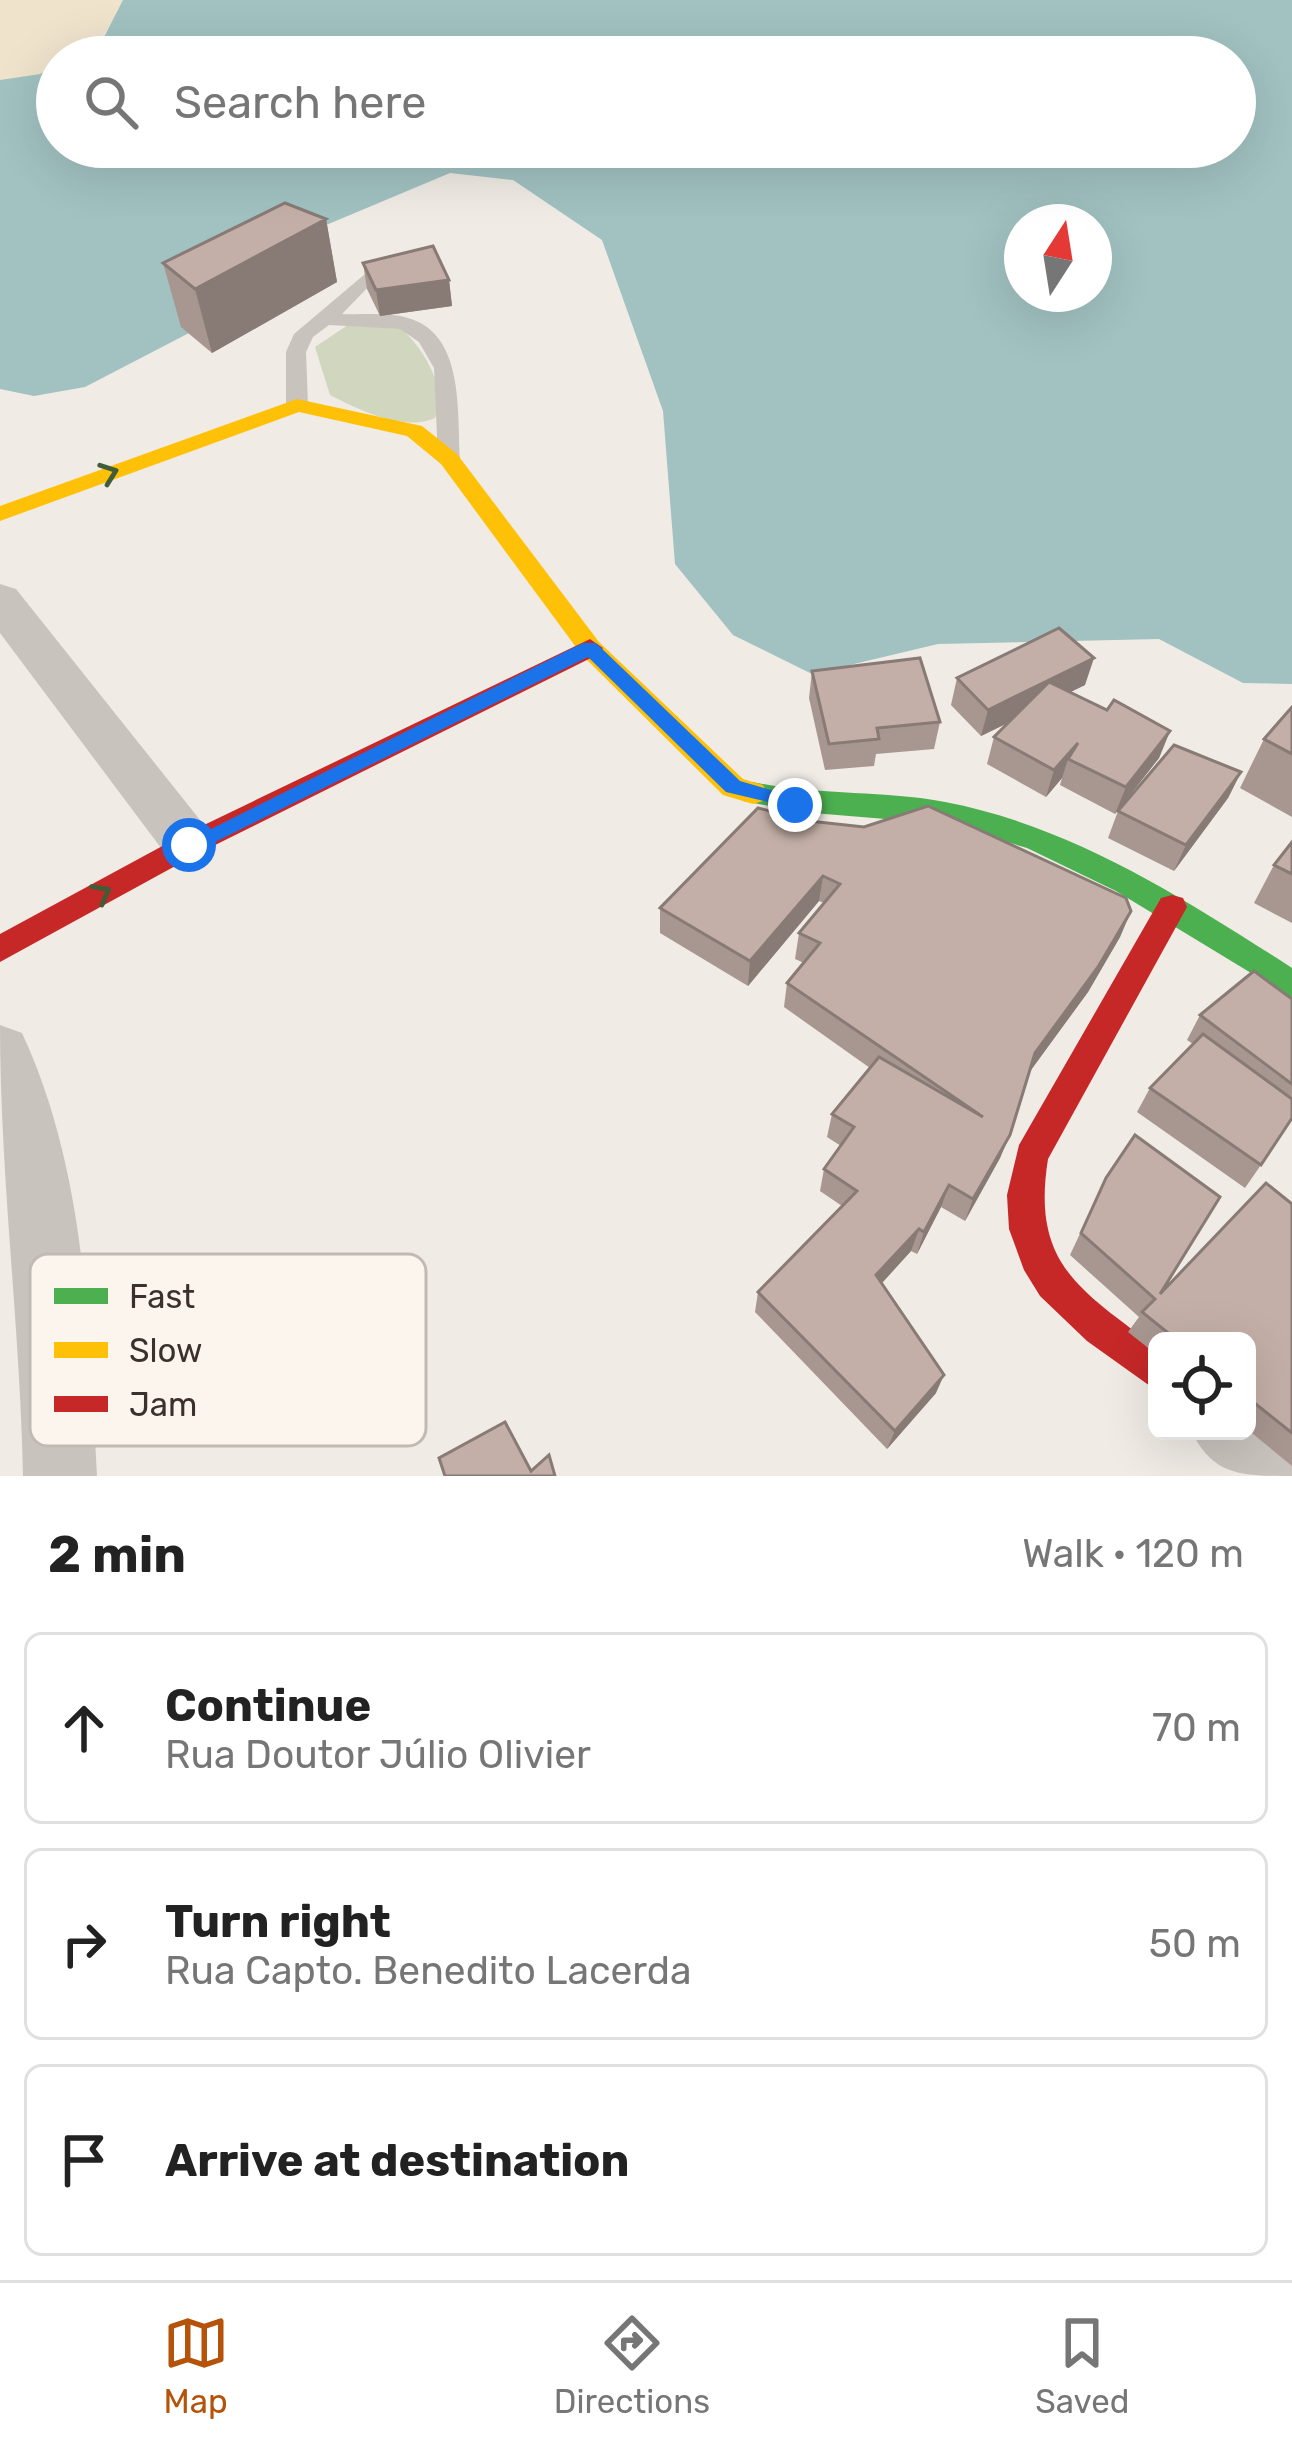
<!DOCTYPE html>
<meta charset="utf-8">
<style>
:root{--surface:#fff;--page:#f2f2f2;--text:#222;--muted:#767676;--line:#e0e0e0;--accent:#b45309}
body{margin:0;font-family:Rubik,sans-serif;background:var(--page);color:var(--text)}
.controls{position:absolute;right:36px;bottom:36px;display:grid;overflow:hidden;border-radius:18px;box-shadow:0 12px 48px #0002}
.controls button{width:108px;height:108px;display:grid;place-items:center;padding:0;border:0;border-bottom:3px solid var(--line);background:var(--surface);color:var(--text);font:60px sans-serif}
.compass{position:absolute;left:1004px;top:204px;width:108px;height:108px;border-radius:50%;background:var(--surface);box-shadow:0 12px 48px #0002;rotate:12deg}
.stop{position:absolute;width:36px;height:36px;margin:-27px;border:9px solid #1a73e8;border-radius:50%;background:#fff}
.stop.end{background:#1a73e8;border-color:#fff;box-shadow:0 3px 12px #0008}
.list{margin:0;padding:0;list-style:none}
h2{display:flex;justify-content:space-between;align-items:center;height:156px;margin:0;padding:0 48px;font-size:51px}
h2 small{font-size:39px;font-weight:400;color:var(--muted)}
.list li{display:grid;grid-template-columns:78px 1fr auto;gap:36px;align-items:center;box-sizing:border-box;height:192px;margin:0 24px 24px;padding:0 24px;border:3px solid var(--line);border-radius:18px}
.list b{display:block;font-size:45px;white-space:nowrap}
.list p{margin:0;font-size:39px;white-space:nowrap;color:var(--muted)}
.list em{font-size:39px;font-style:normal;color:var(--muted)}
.icon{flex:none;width:66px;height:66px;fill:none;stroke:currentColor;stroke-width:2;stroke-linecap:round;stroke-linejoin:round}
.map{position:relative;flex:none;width:1292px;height:1476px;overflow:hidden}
.search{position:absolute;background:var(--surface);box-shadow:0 12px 48px #0002;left:36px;right:36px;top:36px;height:132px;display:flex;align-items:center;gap:30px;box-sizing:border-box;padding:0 42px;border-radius:66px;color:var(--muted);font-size:45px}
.sheet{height:804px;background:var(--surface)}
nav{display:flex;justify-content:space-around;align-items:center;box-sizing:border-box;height:168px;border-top:3px solid var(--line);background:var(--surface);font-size:33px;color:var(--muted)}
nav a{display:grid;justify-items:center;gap:6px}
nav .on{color:var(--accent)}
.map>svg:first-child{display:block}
</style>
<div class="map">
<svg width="1292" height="1476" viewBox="0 0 1292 1476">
<rect width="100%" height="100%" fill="#f0ebe5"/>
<path fill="#d1d6bf" d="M348 325 402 329C425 352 446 384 435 418 404 432 359 410 330 395L315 347Z"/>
<path fill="#efe3cc" d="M0 0H123C108 31 96 57 57 57V65L40 74 0 80Z"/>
<path fill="#a1c2c1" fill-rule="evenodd" d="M123 0H1292V684L1243 683 1159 639 938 644 812 674 733 635 675 564 663 411 602 240 513 180 450 173 300 236 322 264 85 387 34 396 0 389V80L40 74 57 65V147H1235V57H73L102 41ZM1022 222H1094V294H1022Z"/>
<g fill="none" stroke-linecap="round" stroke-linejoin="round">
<path fill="#c9c3be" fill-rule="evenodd" d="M365 274 375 280 342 314C362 315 388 312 408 318 465 334 457 413 460 459L457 464H441L438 459 434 368 419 342 400 329 329 325 313 337 306 352 308 405 297 411 286 405V352L294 334Z"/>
<path fill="#c9c3be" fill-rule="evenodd" d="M0 584 16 589 208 830 216 845 208 860 189 867 170 860 0 633Z
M0 1025 22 1033C86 1171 89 1327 97 1476H23C20 1325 0 1176 0 1025Z
M1247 1402 1292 1436V1476C1240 1476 1214 1476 1191 1431H1247Z"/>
<path fill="#4caf50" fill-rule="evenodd" d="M753 782C817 796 882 790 945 802 1072 826 1185 899 1292 968V998L1116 891 1027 848 946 824 801 812 743 801 739 793 743 785Z"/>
<path fill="#ffc107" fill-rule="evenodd" d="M297 399 422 426 457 454 599 642 743 779 763 785 767 793 763 801 753 804 723 795 581 654 441 464 407 436 299 412 0 521V506Z"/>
<path fill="#c62828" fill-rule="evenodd" d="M590 639 603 648 599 654 199 853 0 962V934L179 837Z
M1172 895 1183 898 1187 907 1048 1159C1031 1265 1081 1290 1157 1348V1391L1087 1341 1040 1296 1024 1270 1009 1229 1007 1195 1019 1145 1161 898Z"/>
</g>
<path fill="#a89690" d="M326 219 337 282 212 353 181 327 163 263Z
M363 263 449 280 452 306 380 316 367 289Z
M812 671 940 722 934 749 876 754 874 766 825 770 809 698Z
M957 678 1085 685 1070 692 1107 710 1170 731 1159 758 1115 814 1060 785 1062 778 1046 797 987 764 994 737 1008 723 981 736 951 705Z
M1292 707V817L1240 788 1264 739Z
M1241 772 1228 798 1174 871 1108 838 1118 811Z
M758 808 1131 911 1120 937 1088 992 1029 1072 1000 1158 965 1221 941 1207 917 1254 911 1251 882 1283 936 1393 887 1449 755 1312 758 1292 842 1206 820 1191 824 1169 841 1146 827 1137 832 1114 870 1068 784 1007 787 983 804 963 795 959 799 933 824 903 819 901 748 986 660 933V908Z
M1292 842V923L1254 903 1274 865Z
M1292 999V1120L1245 1188 1137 1112 1150 1088 1193 1044 1187 1040 1200 1015Z
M1106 1178 1160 1294 1292 1204V1466L1247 1429V1341H1157V1355L1128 1332 1139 1317 1070 1255Z"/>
<path fill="#887a75" d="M326 219 337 282 212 353 195 289Z
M449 280 452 306 380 316 376 290Z
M1094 658 1085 685 981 736 988 710Z
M1170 731 1159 758 1115 814 1126 787Z
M1078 743 1068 759 1062 778 1046 797 1054 770Z
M1241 772 1228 798 1174 871 1186 845Z
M823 876 819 901 748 986 750 961Z
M1131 911 1120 937 1088 992 1026 1077 1035 1053Z
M1010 1135 1000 1158 965 1221 973 1199Z
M949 1185 941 1207 917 1254 924 1232Z
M919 1229 911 1251 870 1296 876 1275Z
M944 1375 936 1393 887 1449 895 1431Z"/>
<path fill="#c3afa7" stroke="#887a75" stroke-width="3" d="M285 203 326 219 195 289 163 263Z
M433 246 449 280 376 290 363 263Z
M1059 628 1094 658 988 710 957 678Z
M920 658 940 722 877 728 879 739 829 744 812 671Z
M1049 682 1107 710 1114 700 1170 731 1126 787 1068 759 1078 743 1054 770 994 737Z
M1292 707V754L1264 739Z
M1174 745 1241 772 1186 845 1118 811Z
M928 806 1126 898 1131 911 1098 967 1035 1053 1010 1135 973 1199 949 1185 924 1232 919 1229 876 1275 944 1375 895 1431 758 1292 857 1191 824 1169 854 1127 832 1114 879 1057 983 1117 787 983 820 943 799 933 840 884 823 876 750 961 660 908 758 808 809 821 864 827Z
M1292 842V874L1274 865Z
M1254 971 1292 999V1084L1200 1015Z
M1203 1034 1292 1099V1118L1261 1165 1150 1088Z
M1135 1135 1220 1197 1160 1294 1266 1183 1292 1204V1433L1247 1397V1341H1178L1142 1312 1155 1299 1081 1233 1106 1178Z
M505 1422 531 1471 549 1455 555 1476H445L439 1458Z"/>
<defs><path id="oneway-chevron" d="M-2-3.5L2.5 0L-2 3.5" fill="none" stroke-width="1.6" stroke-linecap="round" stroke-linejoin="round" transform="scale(3)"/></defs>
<g stroke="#415c38">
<use href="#oneway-chevron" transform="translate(109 473) rotate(-20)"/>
<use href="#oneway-chevron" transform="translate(102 893) rotate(-29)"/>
</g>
<path fill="#1a73e8" d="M583 643H596L740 781 802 799V810L726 792 588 657 197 851 189 853 179 845Z"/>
<rect x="30" y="1254" width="396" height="192" rx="18" fill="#fbf5ee" stroke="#c1bab4" stroke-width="3"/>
<rect x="54" y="1288" width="54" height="16" fill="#4caf50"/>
<rect x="54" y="1342" width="54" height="16" fill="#ffc107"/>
<rect x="54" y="1396" width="54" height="16" fill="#c62828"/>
<g font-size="33" fill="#3b302b">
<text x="129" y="1308">Fast</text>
<text x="129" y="1362">Slow</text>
<text x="129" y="1416">Jam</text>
</g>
</svg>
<div class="controls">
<button><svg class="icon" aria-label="locate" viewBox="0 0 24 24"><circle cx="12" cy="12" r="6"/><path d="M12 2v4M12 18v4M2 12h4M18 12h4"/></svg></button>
</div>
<svg class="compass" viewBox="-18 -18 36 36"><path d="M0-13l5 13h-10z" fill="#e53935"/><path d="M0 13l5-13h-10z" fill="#767676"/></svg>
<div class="stop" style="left:189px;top:845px"></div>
<div class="stop end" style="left:795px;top:805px"></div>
<div class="search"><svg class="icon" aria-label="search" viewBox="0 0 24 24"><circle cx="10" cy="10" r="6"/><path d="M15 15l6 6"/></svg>Search here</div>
</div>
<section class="sheet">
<h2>2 min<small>Walk · 120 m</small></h2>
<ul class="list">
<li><svg class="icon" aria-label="ahead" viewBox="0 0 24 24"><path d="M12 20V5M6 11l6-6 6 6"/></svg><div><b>Continue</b><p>Rua Doutor Júlio Olivier</p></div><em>70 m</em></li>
<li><svg class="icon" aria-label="right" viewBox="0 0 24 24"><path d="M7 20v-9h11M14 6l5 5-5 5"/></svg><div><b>Turn right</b><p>Rua Capto. Benedito Lacerda</p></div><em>50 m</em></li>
<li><svg class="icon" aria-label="arrive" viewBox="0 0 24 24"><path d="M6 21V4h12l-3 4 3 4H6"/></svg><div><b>Arrive at destination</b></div></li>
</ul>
</section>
<nav>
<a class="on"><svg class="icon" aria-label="map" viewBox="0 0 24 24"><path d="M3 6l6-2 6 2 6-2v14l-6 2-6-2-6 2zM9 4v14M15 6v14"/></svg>Map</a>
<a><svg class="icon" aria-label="directions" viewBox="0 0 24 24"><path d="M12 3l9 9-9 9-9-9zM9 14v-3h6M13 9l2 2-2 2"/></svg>Directions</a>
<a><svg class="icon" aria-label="saved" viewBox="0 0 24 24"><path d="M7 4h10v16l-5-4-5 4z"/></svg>Saved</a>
</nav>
